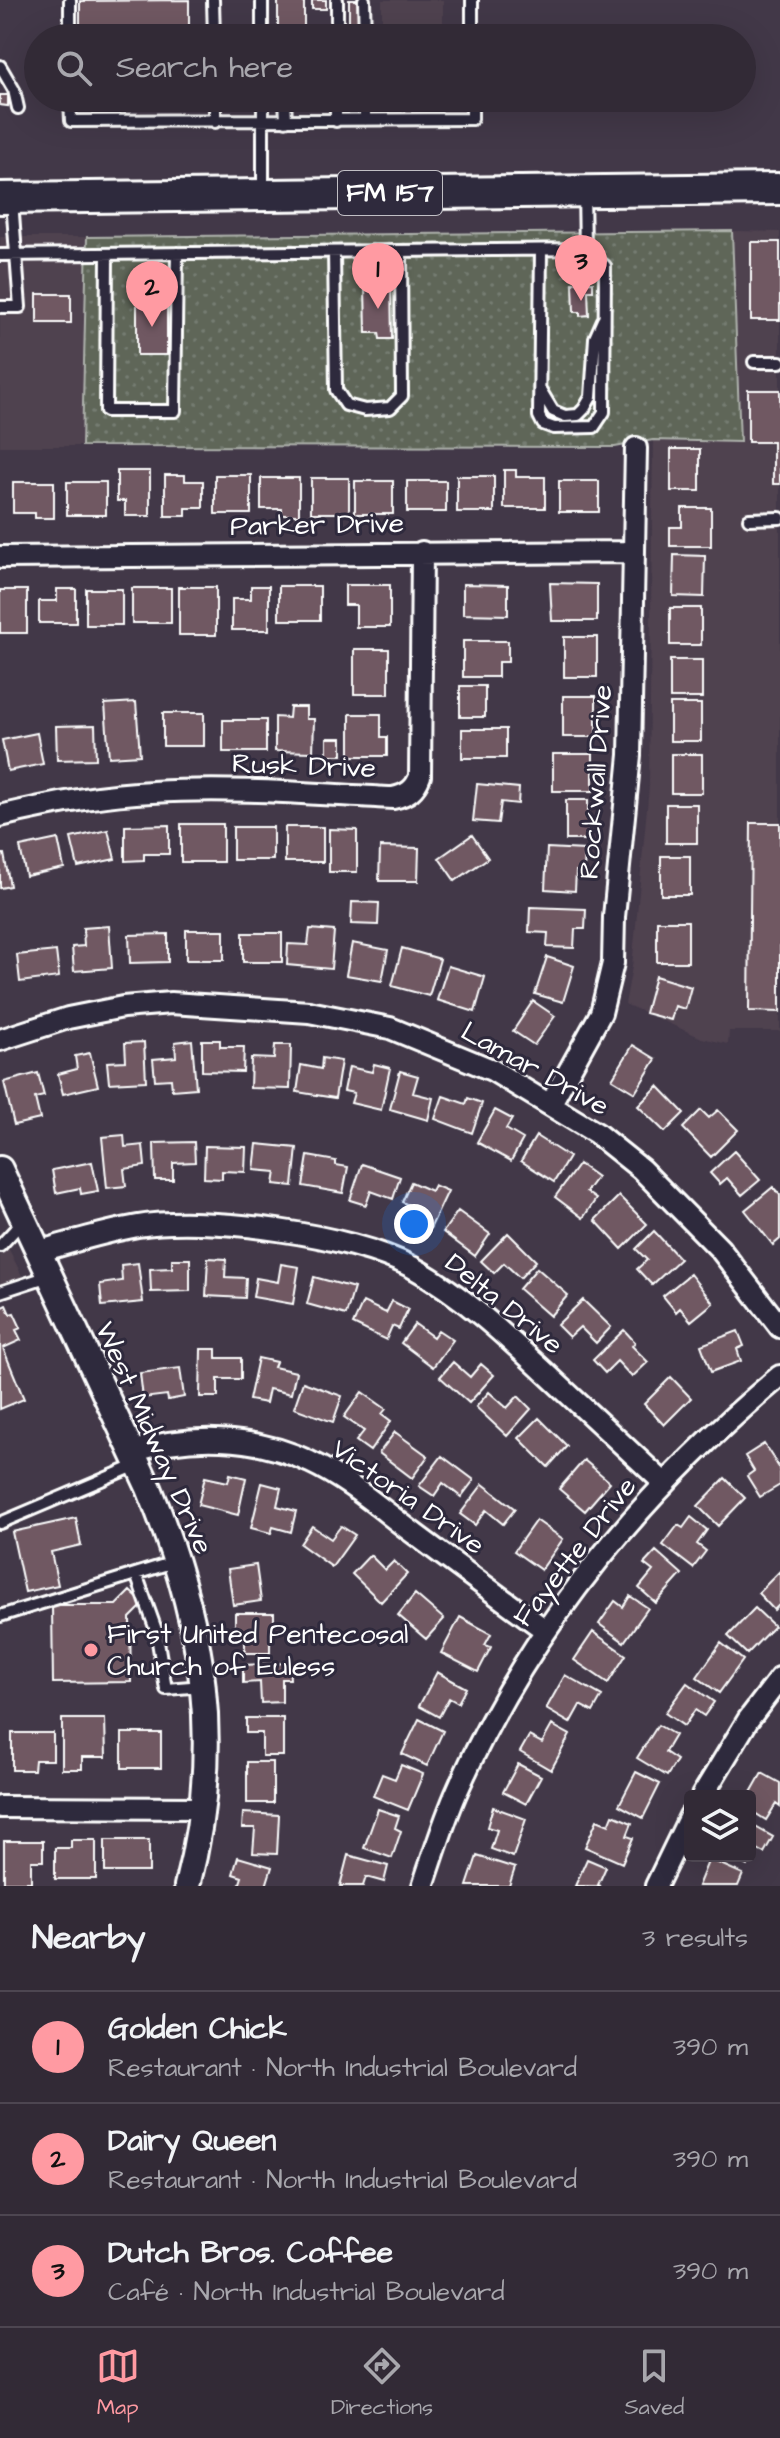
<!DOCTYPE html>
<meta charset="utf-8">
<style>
:root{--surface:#322a36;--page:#3d3642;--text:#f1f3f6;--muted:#a8a7ad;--line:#4d4651;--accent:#ff9aa2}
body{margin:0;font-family:"Architects Daughter",sans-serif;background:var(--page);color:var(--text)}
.controls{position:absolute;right:24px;bottom:24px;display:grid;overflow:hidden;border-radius:8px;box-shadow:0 8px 32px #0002}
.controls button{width:72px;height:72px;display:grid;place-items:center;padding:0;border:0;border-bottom:2px solid var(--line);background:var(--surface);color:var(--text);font:40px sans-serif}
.you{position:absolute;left:414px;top:1224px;width:28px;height:28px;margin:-20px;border:6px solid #fff;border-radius:50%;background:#1a73e8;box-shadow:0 0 0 12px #1a73e833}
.badge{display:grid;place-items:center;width:52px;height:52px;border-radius:50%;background:var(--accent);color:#111;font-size:26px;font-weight:700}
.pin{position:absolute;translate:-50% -66px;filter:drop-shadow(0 2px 4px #0008)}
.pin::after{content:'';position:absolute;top:42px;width:28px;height:24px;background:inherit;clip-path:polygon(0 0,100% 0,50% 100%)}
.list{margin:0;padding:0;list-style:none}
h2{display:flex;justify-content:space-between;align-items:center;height:104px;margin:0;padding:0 32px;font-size:34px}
h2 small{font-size:26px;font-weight:400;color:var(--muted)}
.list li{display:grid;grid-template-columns:52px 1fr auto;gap:24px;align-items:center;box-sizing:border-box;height:112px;padding:0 32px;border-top:2px solid var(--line)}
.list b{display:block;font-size:30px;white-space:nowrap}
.list p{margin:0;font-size:26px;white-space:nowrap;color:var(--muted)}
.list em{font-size:26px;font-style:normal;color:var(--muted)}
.icon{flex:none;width:44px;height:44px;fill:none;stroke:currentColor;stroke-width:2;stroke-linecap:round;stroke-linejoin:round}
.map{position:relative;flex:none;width:780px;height:1886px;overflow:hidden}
.search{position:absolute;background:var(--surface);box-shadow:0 8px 32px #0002;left:24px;right:24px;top:24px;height:88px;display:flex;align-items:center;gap:20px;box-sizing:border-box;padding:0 28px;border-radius:44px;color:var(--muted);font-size:30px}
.sheet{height:440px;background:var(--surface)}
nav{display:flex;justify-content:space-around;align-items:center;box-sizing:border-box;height:112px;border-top:2px solid var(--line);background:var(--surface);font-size:22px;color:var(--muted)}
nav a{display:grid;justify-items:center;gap:4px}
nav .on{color:var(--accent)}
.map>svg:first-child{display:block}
</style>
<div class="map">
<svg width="780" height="1886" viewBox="0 0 780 1886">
<defs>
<pattern id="grass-dots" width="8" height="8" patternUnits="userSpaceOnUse" patternTransform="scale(2)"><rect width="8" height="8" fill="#5e6659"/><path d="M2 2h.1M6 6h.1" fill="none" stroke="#767d72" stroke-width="1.8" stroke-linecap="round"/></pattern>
</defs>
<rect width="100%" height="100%" fill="#423848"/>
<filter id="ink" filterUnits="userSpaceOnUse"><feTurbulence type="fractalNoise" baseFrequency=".0125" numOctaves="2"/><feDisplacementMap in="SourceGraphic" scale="16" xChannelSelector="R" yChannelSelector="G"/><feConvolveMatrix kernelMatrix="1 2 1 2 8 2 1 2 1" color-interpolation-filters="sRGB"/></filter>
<g filter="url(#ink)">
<path fill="#504250" d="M382 0H443V31H464V38H382Z
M732 231 780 232V1031H729L728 1044 702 1038 625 1004 632 967 649 787 653 440 740 442Z
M0 237H87L82 446H0Z
M0 1231 22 1276 0 1286Z"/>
<path fill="url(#grass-dots)" stroke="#aeb2ac" stroke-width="2" d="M732 231 740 442 653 440 615 447 82 446 87 237Z"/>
<path fill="#6f5862" stroke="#fff" stroke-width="2" d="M189 0V38H98V25H80V1Z
M278 0H304V38H278Z
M312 0H326V9H312Z
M349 0H360V38H349Z
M0 95H8V106L0 105Z
M349 98H361V109H349Z
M751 242H780V320H751Z
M593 282V291H588L589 315 580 316V312H574L573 283Z
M365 285H391L392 339H380L379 333H366Z
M37 294H71V323H37Z
M137 294H161V299H167V355H137Z
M748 390H780V484H773V442H748Z
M671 449H700V491H671Z
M504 470H516V477H545V508H504Z
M117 471H150V516H125V501H117Z
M165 475H185V481H203V508H186V516H165Z
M215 475H251V514H215Z
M457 476H494V512H457Z
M261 478H299V515H282V509H261Z
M311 478H349V513H311Z
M355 481H393V514H355Z
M407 481H446V512H407Z
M559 481H599V512H559Z
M13 482H54V518H35V513H13Z
M67 482H106V515H67Z
M682 508H711V546H670V527H682Z
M674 555 705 556 704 597 673 596Z
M550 583 597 584V621H552Z
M463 584 508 585V615L463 614Z
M345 585H390V627H356V605H345Z
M251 586H269V630H232V599H251Z
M279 586H320V620H279Z
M179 587H216V635H179Z
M132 588H171V623H132Z
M57 589H76V623H39V601H57Z
M86 589H122V625H86Z
M0 590H27V633H0Z
M670 608H701V645H670Z
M564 637H597V677H564Z
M463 641H508V662H498V677H463Z
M354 649H389V694H354Z
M670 660H702V698H670Z
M460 686H485V717H460Z
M563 696H596V737H563Z
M136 702 140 755 109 757 105 704Z
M670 704H701V741H670Z
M290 707H306V719H314L313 752 275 751V717L289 718Z
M163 713H204V746H163Z
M350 714H381V737H387V756H350Z
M223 720H266V752H223Z
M95 725 96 759 57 760 56 726Z
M462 729H506V758H462Z
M37 733 43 764 8 771 2 740Z
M327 738H342V755H327Z
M553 754H593V791H553Z
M671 754H702V793H671Z
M477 784 519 788 518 804 501 802 498 823 473 821Z
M566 800H588V840H566Z
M666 804H697V843H666Z
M751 823H780V1012L749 1011Z
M181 824H223V862H181Z
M169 825V854H144V860L125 861V826Z
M233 827H273V860H233Z
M285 827H323V862H285Z
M329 829 357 830V872H329Z
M108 830 115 859 78 867 71 838Z
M472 835 488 858 455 881 439 858Z
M58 839 64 868 26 876 20 847Z
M380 847 419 848 418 881H379Z
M547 848 585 850 584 871H576L575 891 545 889Z
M0 854H4L10 886 0 888Z
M661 856H690V895H661Z
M352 902 379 903 378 925 351 924Z
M530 907 586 909 585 929H575L574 948 547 947 548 933 529 932Z
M657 921H688V962H657Z
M109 926 112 968 74 971 72 947 84 946 83 928Z
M310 929 334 931 331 969 287 965 288 944 308 945Z
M186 930H224V960H186Z
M243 933H282V962H243Z
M168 934V962L130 963 129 935Z
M352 943 388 950 382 981 346 975Z
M402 948 440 959 429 996 392 986Z
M56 951 59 977 20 982 17 955Z
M547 957 574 966 563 1002 535 994Z
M448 966 485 977 475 1012 437 1000Z
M655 976 691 987 685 1009 675 1006 671 1020 645 1013Z
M533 1001 555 1016 534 1045 513 1031Z
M192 1040 196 1088 172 1090 171 1079 155 1080 153 1059 176 1057 175 1042Z
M202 1040H220V1047H244L243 1072 202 1071Z
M144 1042 146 1081 109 1083 107 1062 126 1061 125 1043Z
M275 1045H291L290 1089 250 1088 251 1058 274 1059Z
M633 1045 656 1059 635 1093 612 1079Z
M90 1053 98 1086 63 1094 58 1074 77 1069 75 1056Z
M322 1058 341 1061 335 1098 297 1092 301 1065 321 1069Z
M374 1064 390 1068 381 1110 351 1103 354 1093 344 1091 349 1067 372 1072Z
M400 1071 418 1076 413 1093 433 1098 428 1120 390 1109Z
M38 1073 44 1096 35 1098 40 1119 14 1125 4 1082Z
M658 1086 684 1113 665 1132 638 1106Z
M443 1096 466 1104 468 1098 482 1103 472 1133 435 1119Z
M495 1110 512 1119 506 1129 523 1139 511 1161 477 1142Z
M701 1110 709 1118 718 1110 738 1130 711 1157 683 1128Z
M124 1135 125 1147 143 1145 145 1166 124 1169 126 1186 107 1188 102 1137Z
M536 1136 569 1157 554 1182 521 1161Z
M194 1142 195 1162 173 1163V1180H155L154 1143Z
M257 1144 297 1148 293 1186 274 1184 276 1172 254 1170Z
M205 1146 246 1147 245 1172 222 1171V1179L204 1178Z
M734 1151 760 1180 742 1195 727 1178 720 1184 710 1173Z
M308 1156 336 1161V1165L348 1167 343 1193 303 1186Z
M92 1162 98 1191 81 1194 80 1188 56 1193 52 1170Z
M362 1164 400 1177 393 1199 371 1191 366 1205 350 1200Z
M579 1164 597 1177 586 1192 596 1199 583 1218 555 1197Z
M411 1182 431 1191 434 1185 448 1191 430 1229 416 1222 421 1211 402 1202Z
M773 1187 780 1195V1239L773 1245 745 1210Z
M619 1196 647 1224 622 1249 595 1220Z
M458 1211 490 1234 475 1256 443 1232Z
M654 1231 680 1259 652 1285 637 1269 647 1260 636 1249Z
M508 1233 536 1261 520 1278 504 1263 494 1273 481 1261Z
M208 1258 226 1259 225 1277 246 1278 245 1298 206 1296Z
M172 1259H190V1291L151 1292 150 1269 172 1268Z
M138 1263 143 1302 102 1306 100 1284 122 1281 121 1265Z
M281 1264 299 1267 293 1304 253 1297 256 1278 278 1282Z
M537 1268 568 1295 550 1316 519 1289Z
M690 1274 713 1303 691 1321 680 1308 676 1312 663 1296Z
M314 1277 354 1288 346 1315 307 1304Z
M583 1300 611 1327 596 1343 580 1327 569 1337 557 1325Z
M392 1301 408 1309 399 1329 392 1326 386 1340 353 1324 363 1302 386 1313Z
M6 1305 10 1314 14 1313 21 1328 16 1330 21 1340 3 1348 24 1399 0 1409V1308Z
M415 1324 433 1337 438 1330 453 1340 433 1367 401 1343Z
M624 1330 635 1342 632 1346 648 1362 632 1377 617 1361 605 1373 593 1360Z
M738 1331 744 1346 737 1349 741 1361 711 1372 701 1345Z
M201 1349H216V1358H241V1379H218V1397H200Z
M258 1358 276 1362 274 1367 296 1372 291 1394 269 1389 266 1403 249 1400Z
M453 1362 470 1377 481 1364 494 1375 469 1403 440 1377Z
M180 1368 184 1397 168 1400 167 1395 143 1398 140 1373Z
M671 1377 691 1398 664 1425 644 1404Z
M303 1382 342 1396 333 1422 294 1408Z
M362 1392 386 1409 382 1414 391 1421 370 1451 356 1441 364 1431 344 1417Z
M489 1392 507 1408 518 1396 531 1409 507 1436 476 1407Z
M539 1418 567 1446 548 1467 519 1438Z
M395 1432 428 1456 412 1478 379 1453Z
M764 1444 780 1469V1485L760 1497 747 1476 754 1471 745 1456Z
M442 1456 474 1480 461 1497 443 1483 434 1496 419 1486Z
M584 1460 610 1482 585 1511 559 1489Z
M230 1474 246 1478 238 1515 198 1505 205 1477 228 1482Z
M725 1478 745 1498 718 1526 698 1506Z
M262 1483 281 1488 277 1506 296 1511 291 1532 273 1527 271 1533 251 1528Z
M483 1484 515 1509 503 1524 486 1510 475 1525 460 1514Z
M691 1517 707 1530 697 1544 706 1551 693 1568 663 1545 678 1525 683 1528Z
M76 1518 81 1545 51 1552 58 1585 25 1592 12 1532Z
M536 1520 563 1539 541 1570 514 1551Z
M312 1526 331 1539 341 1526 355 1535 332 1567 300 1544Z
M656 1551 682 1574 656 1603 639 1588 653 1571 644 1564Z
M370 1555 385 1570 394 1561 407 1574 381 1602 352 1574Z
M256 1565 261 1601 233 1605 228 1569Z
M780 1571V1604L774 1610 758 1593Z
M130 1591 144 1604 130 1618 131 1682 53 1683 52 1605H116Z
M415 1594 444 1619 426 1639 398 1615Z
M630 1596 648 1608 624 1642 599 1624 615 1601 623 1607Z
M755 1608 774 1626 747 1654 728 1636Z
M235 1613H274V1630H270V1653H245V1633H235Z
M460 1617 491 1634 485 1645 491 1647 478 1672 441 1653Z
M593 1632 626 1655 608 1683 574 1660Z
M721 1643 743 1660 719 1693 697 1677Z
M289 1663 290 1679H282V1702L261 1703 260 1682 243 1683V1665Z
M437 1672 466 1688 458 1703 449 1698 439 1717 419 1706Z
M565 1675 602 1696 593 1712 580 1705 570 1723 546 1709Z
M687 1683 714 1702 704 1716 695 1710 684 1726 665 1713Z
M246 1718H283V1756H262V1733H246Z
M62 1719H105L106 1757H82V1769H62Z
M419 1719 443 1731 427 1766 402 1754Z
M552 1725 570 1735 551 1770 520 1752 529 1736 542 1743Z
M658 1725 675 1735 665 1752 677 1760 667 1776 637 1758Z
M12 1733H53V1760H35L34 1770H12Z
M122 1733H161V1768H122Z
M247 1762H273V1803H247Z
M518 1764 541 1776 526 1804 503 1792Z
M401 1765 423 1774 408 1810 373 1796 382 1774 395 1779Z
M636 1772 660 1784 643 1818 619 1805Z
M762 1773 780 1783V1807L776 1804 766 1820 750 1810 749 1796Z
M493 1807 526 1819 513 1857 491 1849 497 1830 487 1827Z
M378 1809 399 1816 395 1828 401 1831 392 1858 364 1848Z
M243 1813 279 1815 277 1854 253 1853 255 1828H242Z
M613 1815 632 1823 627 1836 633 1838 622 1863 585 1847 597 1820 609 1825Z
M750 1824 773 1837 764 1853 756 1849 747 1866 729 1856H750Z
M71 1840H96V1879H55V1848H71Z
M105 1840H149V1872H105Z
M4 1841H43V1861H31V1882H4Z
M348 1855 388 1866 384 1882 366 1877 363 1886H340Z
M477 1856 515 1868 509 1886H467Z
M238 1857 272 1867 266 1886H239L242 1877 233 1874Z
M587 1859 606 1867 598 1885 601 1886H575Z
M709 1859 743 1874 738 1886H698Z"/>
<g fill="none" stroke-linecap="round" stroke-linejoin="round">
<g stroke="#fff" stroke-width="16">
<path id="service" d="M70 0V38
M213 0 214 38
M262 0V38
M364 0 365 38
M337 38V0
M472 38V0
M0 66 14 90 18 108
M70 98 71 121 472 119V98
M215 98V122
M263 98V193
M285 98 286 121
M285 98H299
M336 98V121
M365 98V120
M541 250 539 416 543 424 554 428 594 427 604 412 605 266 585 249
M334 252 336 390 346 405 365 410 390 408 402 396 401 252
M107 254 106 411H175L177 253
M0 255 585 249 584 192
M0 307H20L12 201
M754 362H780
M541 391 553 411 565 416 578 415 584 409 591 397 595 338 603 320
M749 519 780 518
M0 1246 23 1221
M0 1292 49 1276
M0 1523 137 1465
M136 1574 156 1630 166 1689 203 1686
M0 1616 174 1562"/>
</g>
<g stroke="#fff" stroke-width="26">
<path id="minor" d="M0 557 634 552
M0 816C50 804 101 794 152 792 233 787 313 794 393 798 407 795 415 790 420 776L422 552
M0 1040 68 1018 123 1007 171 1003 309 1012 390 1028 492 1070 596 1133 641 1169 720 1249 780 1327
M550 1105 601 1013 613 963 614 917 630 755 636 448
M38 1252C71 1242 104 1232 138 1226 207 1215 350 1234 412 1267 463 1295 507 1337 549 1376 588 1412 626 1448 665 1484
M131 1452C188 1434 255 1435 310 1462 349 1480 382 1510 416 1535 459 1567 502 1599 545 1630
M702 1796 748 1720 780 1678
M0 1807 202 1808
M423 1886C434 1854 444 1820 458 1789 530 1626 644 1490 780 1376
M656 1886 690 1816"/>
</g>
<g stroke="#fff" stroke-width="30">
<path id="tertiary" d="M0 1169 149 1488C204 1622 224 1744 187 1886"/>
</g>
<g stroke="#fff" stroke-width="36">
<path id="primary" d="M0 198 780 189"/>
</g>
<use href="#service" stroke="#2f2a3d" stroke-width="10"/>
<use href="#minor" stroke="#2f2a3d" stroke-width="20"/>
<use href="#tertiary" stroke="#2f2a3d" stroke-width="24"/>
<use href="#primary" stroke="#2f2a3d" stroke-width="30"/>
</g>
</g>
<circle fill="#ff9aa2" stroke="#2f2a3d" stroke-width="3" cx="91" cy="1650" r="8"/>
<g text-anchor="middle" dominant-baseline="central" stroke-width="6" stroke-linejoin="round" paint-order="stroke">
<rect fill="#2f2a3d" stroke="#c1bfc5" stroke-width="2" x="338" y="171" width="104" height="44" rx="6"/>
<g font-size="26" font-weight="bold" fill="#fff">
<text x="390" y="193">FM 157</text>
</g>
<g font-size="28" fill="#fff" stroke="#2f2a3d">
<text transform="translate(317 525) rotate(-1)">Parker Drive</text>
<text transform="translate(304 766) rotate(2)">Rusk Drive</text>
<text transform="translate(596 782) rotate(-86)">Rockwall Drive</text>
<text transform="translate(535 1069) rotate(29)">Lamar Drive</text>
<text transform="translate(504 1304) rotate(39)">Delta Drive</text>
<text transform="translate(154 1438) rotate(66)">West Midway Drive</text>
<text transform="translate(408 1497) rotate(35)">Victoria Drive</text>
<text transform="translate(575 1552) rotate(-52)">Fayette Drive</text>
</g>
<g font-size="28" fill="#fff" stroke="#2f2a3d" text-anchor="start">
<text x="107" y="1634">First United Pentecosal<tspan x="107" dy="32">Church of Euless</tspan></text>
</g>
</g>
</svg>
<div class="controls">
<button><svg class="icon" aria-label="layers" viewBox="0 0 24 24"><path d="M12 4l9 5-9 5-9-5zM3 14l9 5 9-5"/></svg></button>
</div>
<div class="you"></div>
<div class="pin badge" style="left:378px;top:309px">1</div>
<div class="pin badge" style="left:152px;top:327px">2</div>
<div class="pin badge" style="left:581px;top:301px">3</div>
<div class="search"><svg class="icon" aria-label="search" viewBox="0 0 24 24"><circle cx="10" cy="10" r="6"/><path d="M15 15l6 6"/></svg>Search here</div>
</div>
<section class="sheet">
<h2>Nearby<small>3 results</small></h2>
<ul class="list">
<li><span class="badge">1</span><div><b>Golden Chick</b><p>Restaurant · North Industrial Boulevard</p></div><em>390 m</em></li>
<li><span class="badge">2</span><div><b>Dairy Queen</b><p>Restaurant · North Industrial Boulevard</p></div><em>390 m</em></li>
<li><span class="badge">3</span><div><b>Dutch Bros. Coffee</b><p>Café · North Industrial Boulevard</p></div><em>390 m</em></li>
</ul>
</section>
<nav>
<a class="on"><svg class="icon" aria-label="map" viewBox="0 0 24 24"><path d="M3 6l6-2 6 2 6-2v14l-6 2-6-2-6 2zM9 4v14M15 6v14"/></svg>Map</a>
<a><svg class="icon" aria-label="directions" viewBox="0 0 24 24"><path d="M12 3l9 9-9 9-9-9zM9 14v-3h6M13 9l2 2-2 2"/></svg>Directions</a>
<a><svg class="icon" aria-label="saved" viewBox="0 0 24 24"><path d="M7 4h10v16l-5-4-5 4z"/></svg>Saved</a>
</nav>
